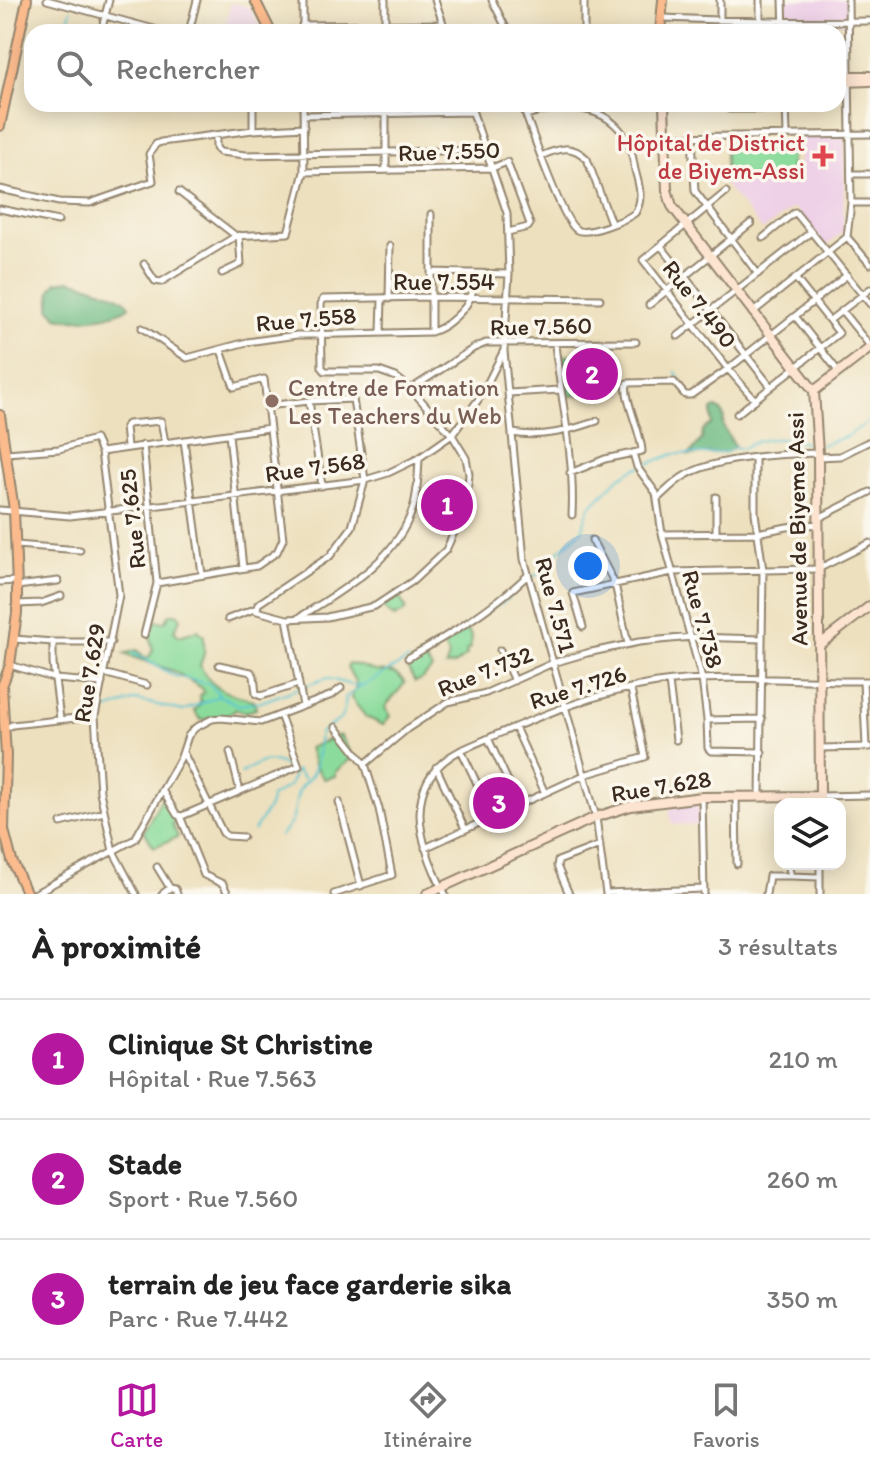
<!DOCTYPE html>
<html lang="fr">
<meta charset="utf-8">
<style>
:root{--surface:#fff;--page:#f2f2f2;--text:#222;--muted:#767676;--line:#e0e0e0;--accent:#b5179e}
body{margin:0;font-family:Itim,sans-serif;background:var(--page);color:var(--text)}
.controls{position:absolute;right:24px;bottom:24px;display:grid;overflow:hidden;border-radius:16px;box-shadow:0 4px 20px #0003}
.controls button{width:72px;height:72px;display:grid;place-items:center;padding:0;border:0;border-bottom:2px solid var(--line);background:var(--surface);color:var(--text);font:40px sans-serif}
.you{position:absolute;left:588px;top:566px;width:28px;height:28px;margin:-20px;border:6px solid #fff;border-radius:50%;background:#1a73e8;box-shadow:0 0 0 12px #1a73e833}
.badge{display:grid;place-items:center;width:52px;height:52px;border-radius:50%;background:var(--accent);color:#fff;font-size:26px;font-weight:700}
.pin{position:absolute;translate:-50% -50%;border:4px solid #fff;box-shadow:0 2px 8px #0006}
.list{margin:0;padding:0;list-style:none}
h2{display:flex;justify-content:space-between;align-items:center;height:104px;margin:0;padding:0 32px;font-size:34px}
h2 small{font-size:26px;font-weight:400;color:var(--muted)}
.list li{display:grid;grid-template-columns:52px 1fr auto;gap:24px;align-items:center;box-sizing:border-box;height:120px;padding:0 32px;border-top:2px solid var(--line)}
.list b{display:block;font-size:30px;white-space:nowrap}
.list p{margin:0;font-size:26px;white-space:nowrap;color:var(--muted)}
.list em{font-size:26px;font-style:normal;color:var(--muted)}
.icon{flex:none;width:44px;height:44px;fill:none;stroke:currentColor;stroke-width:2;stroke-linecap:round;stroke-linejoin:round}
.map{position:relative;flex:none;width:870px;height:894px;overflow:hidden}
.search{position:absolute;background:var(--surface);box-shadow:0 4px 20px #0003;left:24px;right:24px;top:24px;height:88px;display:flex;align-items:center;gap:20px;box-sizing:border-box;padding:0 28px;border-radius:24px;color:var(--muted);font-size:30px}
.sheet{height:464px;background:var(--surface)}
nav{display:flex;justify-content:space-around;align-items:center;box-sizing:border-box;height:112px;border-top:2px solid var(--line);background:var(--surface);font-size:22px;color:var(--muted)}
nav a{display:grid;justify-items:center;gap:4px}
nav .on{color:var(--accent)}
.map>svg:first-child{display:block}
</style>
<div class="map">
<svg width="870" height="894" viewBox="0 0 870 894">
<rect width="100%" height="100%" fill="#fbf7ec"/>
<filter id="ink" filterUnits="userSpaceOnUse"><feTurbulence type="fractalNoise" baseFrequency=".0125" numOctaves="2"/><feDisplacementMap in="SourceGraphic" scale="16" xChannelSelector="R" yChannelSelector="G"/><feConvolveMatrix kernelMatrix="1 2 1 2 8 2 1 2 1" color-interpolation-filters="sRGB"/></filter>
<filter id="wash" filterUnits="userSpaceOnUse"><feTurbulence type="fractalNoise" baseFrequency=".006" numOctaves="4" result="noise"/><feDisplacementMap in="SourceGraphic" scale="32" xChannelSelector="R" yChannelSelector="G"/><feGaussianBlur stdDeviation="1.8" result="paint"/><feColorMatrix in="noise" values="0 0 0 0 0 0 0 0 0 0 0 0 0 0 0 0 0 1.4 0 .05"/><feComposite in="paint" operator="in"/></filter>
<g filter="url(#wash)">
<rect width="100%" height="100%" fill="#ede0be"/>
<path fill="#eed0e7" d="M785 0H849V23L785 21Z
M231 3 249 7 262 32H224Z
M845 134 843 231 826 247 794 207 763 230 723 183H758L800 179V136Z
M684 804H700V825L672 824 669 808Z"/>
<path fill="#8bdc9c" stroke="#63835d" stroke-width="2" d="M791 143V177H725V144Z
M619 352 621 392 566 396 563 356Z
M394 597H399L406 608 404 612 394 617 381 606Z
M170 614H178L181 618 174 631 179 636 198 630 204 636V654L200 665C209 689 231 695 254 700L256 709 245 712 236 709 227 715 201 720 194 711 201 704 199 696 204 692 202 688 173 671 124 654 137 650 145 658 149 657 153 650C150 638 147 631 157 621L165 622Z
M464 631H468L472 638 470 648 466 651 467 655 454 665 446 666 449 656 444 646Z
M420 657 424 658 432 669 422 679 415 682 406 666Z
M349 664C364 665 365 669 376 671 389 673 396 670 405 683L385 707 390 716 383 725 366 717 351 698 357 685 347 667Z
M340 735 353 757 335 772V776L324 779 314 764 309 748Z
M163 796 177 819 172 824 178 837 154 847 144 831Z"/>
<path fill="#70bc84" stroke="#567351" stroke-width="2" d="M70 280C84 283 123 294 130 306 114 318 77 322 57 317L50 308 51 290 57 282Z
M716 408C725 412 724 417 723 426L735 447 727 452 689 455 702 439 703 430 712 424V410Z"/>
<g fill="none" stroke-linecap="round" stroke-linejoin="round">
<path stroke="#5ac5d3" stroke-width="2" d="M66 28 71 10
M676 372 680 381
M821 445 847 436 870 421
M485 613 504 602 524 582 551 566 559 551 582 530 589 508 619 478 634 469 674 454H708L727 452 735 447 742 449C764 433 790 439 815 445
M428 649 447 641 466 626
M133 653 175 676 209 684 220 696 239 705 261 702 327 678 351 685H364L408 660
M101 712 136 700 183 711 219 696
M296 770 304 779
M241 773C262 761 267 756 289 768
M254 831 270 805 271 797 289 786 296 770
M280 836C300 816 291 813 299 790 302 783 307 782 311 776 319 764 318 746 320 733 341 716 343 726 346 697L363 685"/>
</g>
</g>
<g filter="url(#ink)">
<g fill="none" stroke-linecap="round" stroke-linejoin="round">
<g stroke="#94856e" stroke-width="9">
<path id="street" d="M47 0 165 32
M385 0V32
M435 0 446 32
M492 0 508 32
M584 0V32
M720 0V20
M783 0 784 32
M848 0 851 203 847 237 870 264
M663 18C732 21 801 22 870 21
M760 20V0
M302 25 443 24
M101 32 109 0
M189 32 197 0
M303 32V0
M253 104V130
M386 104V170
M522 104 524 110C532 131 562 222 577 230 587 236 626 220 635 213 644 199 639 185 635 170 633 160 632 149 627 140 606 102 561 104 526 115
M786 104 787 135
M729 109H786
M303 115 472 112
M216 135V148L220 152 246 155 486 150
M666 137 870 134
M692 137 695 191 758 274
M541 156C559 148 572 144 587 159L611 223
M304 172 492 168 507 162 530 224 528 227 508 232
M851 174H870
M0 189 59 202 90 203 153 181 149 154 156 144 161 142 253 130 304 127
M179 192 236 236
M726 192 643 260 728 369 847 275
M851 203H870
M0 209 58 221
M763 238 795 212 870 304
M661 246 771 387
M144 264 155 281 161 282 236 236 288 233 304 172 303 104
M431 272 509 274
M222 273 241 264 239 235
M389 299 390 246
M649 305 751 223
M842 311 870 346
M752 313 847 237
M795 316 838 371
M830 320 870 289
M142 328 187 358 247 342 297 335 431 332C446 328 468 309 472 293 473 286 473 279 473 273
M381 332 382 299
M431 332V214
M678 336 811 232
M555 344C561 400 575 458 572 515
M504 351 524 559 596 817 606 894
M411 389 474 348 486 343 636 342
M509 393 560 390
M309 401 322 486
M267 406 309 401 353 399 365 480 352 527 330 556 258 604 257 611 287 619 327 617 375 606 413 581 446 550 466 506 469 474 466 458 452 435 411 389 396 377 379 371H325L322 367 321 304 323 299 430 297 600 299
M737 414 839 333 796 279
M512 433C542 438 569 431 597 421
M229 434 243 568
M184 440 202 574
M143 445 157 583 144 635
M127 447 125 427 128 424 161 421 165 442
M101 452 269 428
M6 453 59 449 95 439 101 452 119 595 95 716 100 792 113 851 136 894
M633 453 637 467 656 493 662 534 702 679 707 720 708 748 711 751 762 752
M755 457V513L763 570 760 796
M818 457 840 456 870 441
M570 473 605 459 642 451C641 432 623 397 627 383L674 382 685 395H691L728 369 755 400
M657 499C666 491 675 481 686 475 718 457 780 454 817 453
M0 510 70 516 365 480 388 473 419 458 452 435 481 396 504 350 509 274 507 213 470 104
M819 518 870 492
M662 534 757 533 787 527 819 524
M716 534V497
M592 540 615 584 628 644
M16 545 80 550
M0 582 16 581
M157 583 257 566 277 552 283 539 264 379 234 387 221 350
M17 586 58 581
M17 604 41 603 61 596
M300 617C344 589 396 561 413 508 418 493 418 475 419 459
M228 619 257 608
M287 619 303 706
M583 627 573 593 672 572 818 569 870 543
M14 639 53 642H111
M53 642V664L60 719
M500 650 514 681
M408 658C451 634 492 609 528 575
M10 665 56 679 102 683
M219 665 251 672 254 676 256 694 261 696 298 684
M104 673 147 685
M863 681 866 747
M669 682 676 740
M707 720 762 719
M336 727 365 764
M515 727 545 793
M5 729 12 725 95 716
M488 738 519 805
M820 748 870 747
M461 750 493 817
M230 752 240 791
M184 754 223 833 227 836 243 837
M436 767 465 829
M162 790 177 815 182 816 299 766 280 715
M702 797 704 894
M736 797 737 864
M339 802 361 886
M820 804V796L870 795
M180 816 204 875 223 884 228 894
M61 823 104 812
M425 848 584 775 645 757 631 690
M788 864 791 876 819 877
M820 864V894
M157 867 170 888 162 894
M170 888 175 889 177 894
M606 893 703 889
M34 894 135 839 181 757 188 736 195 728 212 719 221 718 261 722 332 695 341 688
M334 894 392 875 379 809 365 764 407 729 448 702 486 693 553 663 587 653 639 642 692 637 762 639
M445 894C419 844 399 782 461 750 524 723 588 693 657 683 727 673 799 682 870 681
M569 894 557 866 558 861 600 845
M766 894 769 876H790"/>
</g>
<g stroke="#94856e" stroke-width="12">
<path id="secondary" d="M838 76H870
M843 82 870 81
M814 391 870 348
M819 645 870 606
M427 894 596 817 631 806 702 797 820 796 818 453 814 391 672 206 667 190 664 104"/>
</g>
<g stroke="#94856e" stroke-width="12">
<path id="primary" d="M255 0 271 32
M660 32 663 0
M0 126 27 0
M0 415 14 510 17 586V613L10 665 2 686 6 756 4 830 12 861 27 894"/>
</g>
<use href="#street" stroke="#fff" stroke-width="5"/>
<use href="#secondary" stroke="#fde4d1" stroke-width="8"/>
<use href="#primary" stroke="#fbbb8d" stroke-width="8"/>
</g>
</g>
<path fill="#e0444e" stroke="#fbf7ec" stroke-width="3" d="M819 144h8v8h8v8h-8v8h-8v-8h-8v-8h8z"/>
<circle fill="#8d6e63" stroke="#fbf7ec" stroke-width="3" cx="272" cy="401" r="8"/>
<g text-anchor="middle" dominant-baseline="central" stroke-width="7" stroke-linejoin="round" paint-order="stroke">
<g font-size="24" fill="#be3a42" stroke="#fbf7ec" text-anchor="end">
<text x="805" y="142">Hôpital de District<tspan x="805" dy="28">de Biyem-Assi</tspan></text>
</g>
<g font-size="24" fill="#3b2a1e" stroke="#fbf7ec">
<text transform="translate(449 151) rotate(-2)">Rue 7.550</text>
<text x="444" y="281">Rue 7.554</text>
<text transform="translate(700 304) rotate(52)">Rue 7.490</text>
<text transform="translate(306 319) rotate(-5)">Rue 7.558</text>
<text transform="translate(541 326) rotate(-1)">Rue 7.560</text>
<text transform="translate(315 467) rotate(-8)">Rue 7.568</text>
<text transform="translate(132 519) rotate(-96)">Rue 7.625</text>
<text transform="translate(797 529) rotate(-91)">Avenue de Biyeme Assi</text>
<text transform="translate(556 605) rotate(75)">Rue 7.571</text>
<text transform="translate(703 619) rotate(75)">Rue 7.738</text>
<text transform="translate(485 671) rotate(-22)">Rue 7.732</text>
<text transform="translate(89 673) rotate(-81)">Rue 7.629</text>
<text transform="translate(578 687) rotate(-17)">Rue 7.726</text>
<text transform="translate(661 786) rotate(-9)">Rue 7.628</text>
</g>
<g font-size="24" fill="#785e54" stroke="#fbf7ec" text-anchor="start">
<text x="288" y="387">Centre de Formation<tspan x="288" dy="28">Les Teachers du Web</tspan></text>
</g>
</g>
</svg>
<div class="controls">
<button><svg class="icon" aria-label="layers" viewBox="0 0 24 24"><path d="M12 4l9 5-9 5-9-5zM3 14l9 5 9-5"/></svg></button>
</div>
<div class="you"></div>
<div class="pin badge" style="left:447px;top:505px">1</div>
<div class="pin badge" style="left:592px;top:374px">2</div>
<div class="pin badge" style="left:499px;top:803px">3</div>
<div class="search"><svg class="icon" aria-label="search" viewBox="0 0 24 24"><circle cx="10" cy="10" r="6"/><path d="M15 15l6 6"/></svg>Rechercher</div>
</div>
<section class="sheet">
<h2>À proximité<small>3 résultats</small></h2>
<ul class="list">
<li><span class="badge">1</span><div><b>Clinique St Christine</b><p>Hôpital · Rue 7.563</p></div><em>210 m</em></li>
<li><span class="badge">2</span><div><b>Stade</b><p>Sport · Rue 7.560</p></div><em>260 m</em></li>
<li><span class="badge">3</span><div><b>terrain de jeu face garderie sika</b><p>Parc · Rue 7.442</p></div><em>350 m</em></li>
</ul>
</section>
<nav>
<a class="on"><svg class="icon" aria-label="map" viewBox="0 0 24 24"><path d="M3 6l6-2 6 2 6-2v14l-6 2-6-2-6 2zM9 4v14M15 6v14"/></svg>Carte</a>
<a><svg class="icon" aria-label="directions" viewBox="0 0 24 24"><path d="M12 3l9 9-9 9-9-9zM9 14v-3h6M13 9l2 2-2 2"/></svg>Itinéraire</a>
<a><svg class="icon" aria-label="saved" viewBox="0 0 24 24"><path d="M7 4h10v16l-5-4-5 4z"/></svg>Favoris</a>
</nav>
